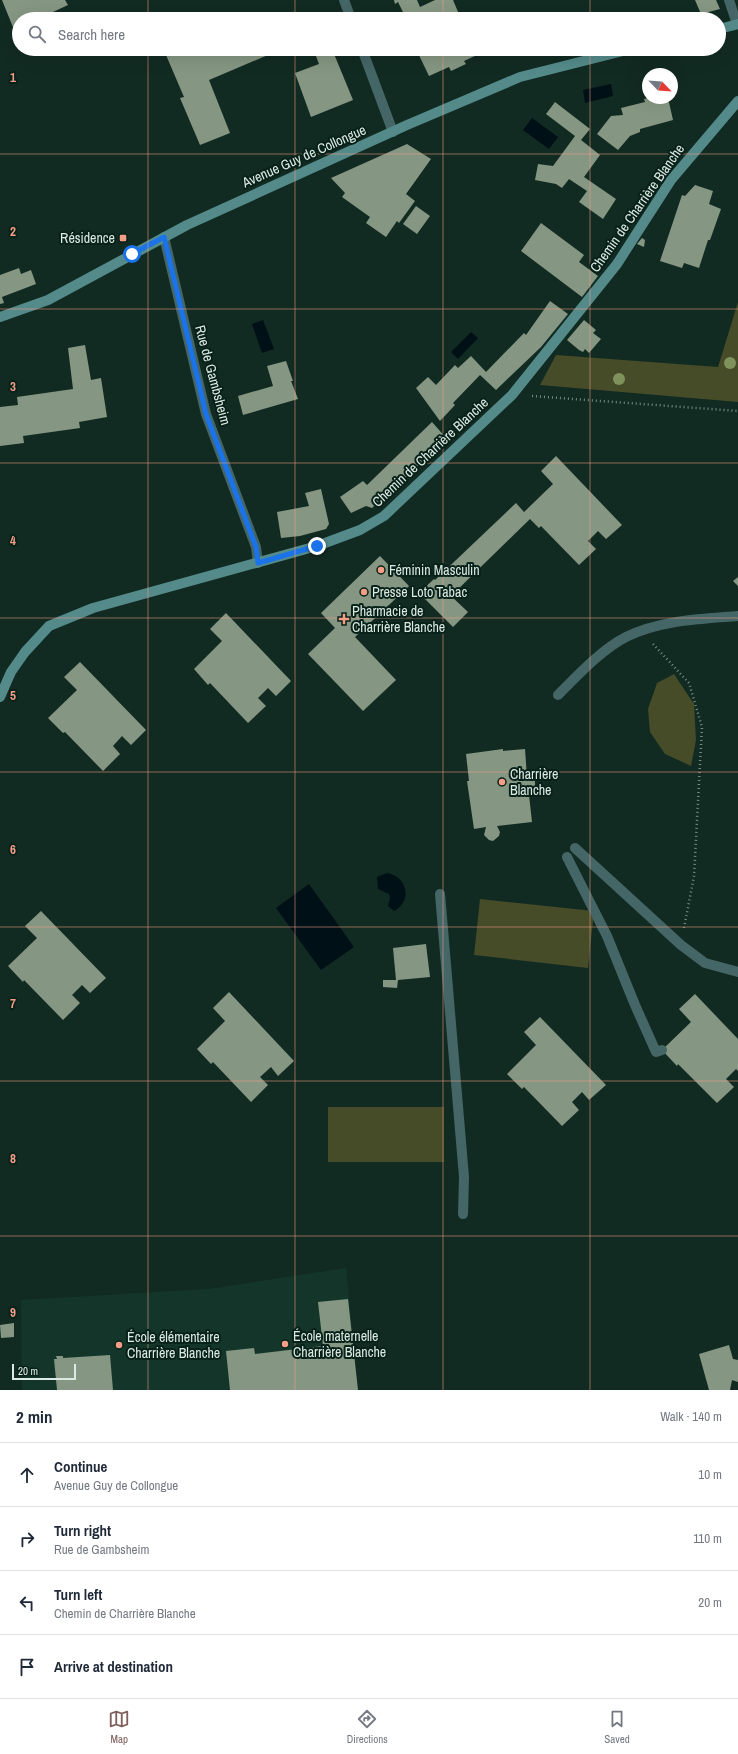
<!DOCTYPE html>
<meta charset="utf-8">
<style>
:root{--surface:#fff;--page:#f2f2f3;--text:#1f2937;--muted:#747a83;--line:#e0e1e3;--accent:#7f5e5b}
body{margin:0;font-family:"Archivo Narrow",sans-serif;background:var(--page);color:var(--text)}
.compass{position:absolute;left:642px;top:68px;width:36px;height:36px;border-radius:50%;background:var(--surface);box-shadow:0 4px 16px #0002;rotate:115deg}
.scale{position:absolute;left:12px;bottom:10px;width:64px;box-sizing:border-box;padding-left:4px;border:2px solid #dbeae3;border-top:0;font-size:11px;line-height:14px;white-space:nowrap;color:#dbeae3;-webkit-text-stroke:3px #082119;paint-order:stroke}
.stop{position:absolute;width:12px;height:12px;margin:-9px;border:3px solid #1a73e8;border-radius:50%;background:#fff}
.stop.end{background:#1a73e8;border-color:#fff;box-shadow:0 1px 4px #0008}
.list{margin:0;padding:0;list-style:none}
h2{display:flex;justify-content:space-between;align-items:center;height:52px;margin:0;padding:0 16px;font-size:17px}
h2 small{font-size:13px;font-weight:400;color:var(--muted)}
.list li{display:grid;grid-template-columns:26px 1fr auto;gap:12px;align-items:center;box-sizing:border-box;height:64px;padding:0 16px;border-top:1px solid var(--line)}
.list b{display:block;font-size:15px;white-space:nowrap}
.list p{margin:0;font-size:13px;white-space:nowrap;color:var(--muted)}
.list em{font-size:13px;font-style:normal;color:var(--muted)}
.icon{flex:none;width:22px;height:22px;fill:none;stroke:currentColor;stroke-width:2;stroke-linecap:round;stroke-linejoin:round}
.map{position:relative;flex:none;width:738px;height:1390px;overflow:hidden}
.search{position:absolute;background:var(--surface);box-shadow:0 4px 16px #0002;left:12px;right:12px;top:12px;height:44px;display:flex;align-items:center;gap:10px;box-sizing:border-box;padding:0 14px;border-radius:22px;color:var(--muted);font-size:15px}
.sheet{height:308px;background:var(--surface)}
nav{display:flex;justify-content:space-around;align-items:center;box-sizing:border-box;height:56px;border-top:1px solid var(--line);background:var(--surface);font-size:11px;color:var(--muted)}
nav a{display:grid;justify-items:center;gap:2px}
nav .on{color:var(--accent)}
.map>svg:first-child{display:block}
</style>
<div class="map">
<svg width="738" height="1390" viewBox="0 0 738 1390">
<rect width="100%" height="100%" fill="#122b22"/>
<path fill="#14362a" d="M346 1268 358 1390H22L21 1300 209 1289Z"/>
<path fill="#464b28" d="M738 302V402L540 385 556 355 718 367Z
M674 674 694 704 696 740 691 766 665 754 650 732 648 709 657 683Z
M480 899 594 911 588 968 474 955Z
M328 1107H444V1162H328Z"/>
<path fill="#001017" d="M611 84 613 96 585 103 583 90Z
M532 118 558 137 549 149 523 130Z
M263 320 274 349 262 353 252 324Z
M471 332 478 338 458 359 451 352Z
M387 873C407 876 413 901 394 911L388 906 390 898 389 894 378 889 377 877Z
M309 884 354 947 321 970 276 908Z"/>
<path fill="#859783" d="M2 0H65L68 5 38 19H19V42Z
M394 0H417L420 7 435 0H453L461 19H392L404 14 398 2 395 4Z
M695 0H716L720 9 701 14Z
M319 15 320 19H309Z
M179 49H266L268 55 209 80 230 133 200 145 180 98 184 97 166 55Z
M319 49H332L353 100 311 117 295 73 319 64 314 51Z
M416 49H475L477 55 464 61 466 64 451 71 449 67 429 76Z
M648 98H668L673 120 640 129V132L630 136 618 150 597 134 611 116 623 115 621 108 645 102 644 99Z
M555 102 590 129 581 140 600 155 584 177 616 199 603 219 579 202 587 191 569 179 562 188 556 184 535 180 538 164 553 166 575 136 546 114Z
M407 144 431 159 406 194 415 201 399 223 397 221 386 237 366 223 370 217 342 197 345 193 331 178Z
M695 185 713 191 709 204 721 209 710 240H708L699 268 684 263 682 268 660 261 682 195 685 196Z
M416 206 430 216 417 234 403 224Z
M541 223 584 255 579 262 598 276 582 297 521 251Z
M642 238 645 240 644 247 637 244Z
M19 268 21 274 31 270 36 284 2 297 4 303 0 304V275Z
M550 301 568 314 541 347 496 390 480 375 453 403 455 405 440 421 416 388 428 377 436 385 455 365 458 368 471 356 486 372 524 333 526 335Z
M584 320 596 330 593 333 601 339 589 353 585 349 583 352 579 350 567 340Z
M85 345 91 380 101 378 107 417 79 422 80 428 23 436 24 443 0 446V407L18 405 17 397 73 389 68 348Z
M286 361 293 381H291L298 399 243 415 238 396 273 386 267 366Z
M432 422 447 439 372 508 366 506 351 513 340 497 363 481 367 485Z
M556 456 622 525 606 539 598 531 588 541 596 549 579 565 541 526 539 528 530 519 451 596 468 612 453 627 419 593 434 579 435 580 516 503 524 512 553 484 541 471Z
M321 489 329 524 326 529 300 536 281 538 277 512 309 506 305 493Z
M380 556 409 586 355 637 396 680 363 711 308 654 335 628 321 613Z
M738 577V586L733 581Z
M226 613 291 681 276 696 268 688 258 698 266 706 248 723 210 683 208 685 194 669 222 641 210 629Z
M80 662 146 730 131 745 122 736 113 746 120 754 103 771 65 732 63 733 48 718 77 690 64 677Z
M503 749V751L525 749 527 777 535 781V790L529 795 532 822 497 826 500 832 499 836 493 841 489 840 484 835 486 827 474 829 467 781H469L466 754Z
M41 911 106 978 90 993 82 985 72 995 80 1003 63 1020 24 980 23 982 8 966 37 938 25 926Z
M426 944 430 977 398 980 397 988 383 987V980H396L393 948Z
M229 992 294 1061 278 1076 271 1067 260 1077 268 1085 251 1102 213 1062 211 1064 197 1049 225 1021 213 1008Z
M695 994 738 1039V1071L736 1069 726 1079 734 1087 717 1103 678 1064 677 1066 662 1050 691 1022 679 1009Z
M540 1017 606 1085 589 1100 582 1092 572 1102 579 1110 562 1126 524 1087 522 1089 507 1074 536 1045 524 1032Z
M348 1299 358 1390H230L226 1351 254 1348 255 1354 323 1346 318 1302Z
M14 1323V1337L1 1338 0 1325Z
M729 1345 733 1359 738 1360V1382L732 1380 730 1390H709L699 1354Z
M110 1355 113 1390H57L54 1359H57L56 1356H63V1358Z"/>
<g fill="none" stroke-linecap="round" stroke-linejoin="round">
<path stroke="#788c84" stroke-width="2.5" stroke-dasharray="1 3" stroke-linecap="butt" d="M532 396 738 411
M653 644 689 683 702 727 694 876 684 928"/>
<path stroke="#456666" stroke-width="10" d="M344 0 351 19
M362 49 393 132"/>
<path stroke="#456666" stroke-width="10" d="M729 0 737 24
M164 237 206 414 256 547 258 563
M558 695C577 676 602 649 626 637 660 620 701 619 738 616
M575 848 681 945 705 963 738 972
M567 857 607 936 635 1005 656 1052 662 1050
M440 894 464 1177 463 1214"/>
<path stroke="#548b8a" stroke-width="10" d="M719 29 738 24
M0 317 48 300 187 225 407 125 520 77 631 49
M0 697 11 672 25 652 49 626 93 608 317 546 360 530 384 516 512 395 617 264 671 180 738 101"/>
</g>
<g fill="#7f925b">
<circle cx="730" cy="363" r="6"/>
<circle cx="619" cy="379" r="6"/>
</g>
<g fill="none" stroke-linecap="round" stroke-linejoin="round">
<path stroke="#1a73e8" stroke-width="5" d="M132 254 164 237 206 414 256 547 258 563 317 546"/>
</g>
<path fill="none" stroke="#f49e87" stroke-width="1" stroke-opacity="0.55" d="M148 0V19M295 0V19M443 0V19M590 0V19M148 49V1390M295 49V1390M443 49V1390M590 49V1390M0 154H738M0 309H738M0 463H738M0 618H738M0 772H738M0 927H738M0 1081H738M0 1236H738"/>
<g fill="#f49e87" stroke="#082119" stroke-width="1.5">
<rect x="119" y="234" width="8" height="8" rx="2"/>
<circle cx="381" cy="570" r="4"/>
<circle cx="364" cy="592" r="4"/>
<path d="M342 613h4v4h4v4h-4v4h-4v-4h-4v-4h4z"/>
<circle cx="502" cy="782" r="4"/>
<circle cx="285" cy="1344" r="4"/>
<circle cx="119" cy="1345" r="4"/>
</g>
<g text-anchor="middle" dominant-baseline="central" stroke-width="4" stroke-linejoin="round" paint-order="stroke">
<g font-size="14" fill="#dbeae3" stroke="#082119">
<text transform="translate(304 156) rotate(-24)">Avenue Guy de Collongue</text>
<text transform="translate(637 208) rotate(-55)">Chemin de Charrière Blanche</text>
<text transform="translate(213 375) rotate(75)">Rue de Gambsheim</text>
<text transform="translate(430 452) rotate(-43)">Chemin de Charrière Blanche</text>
</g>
<g font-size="14" fill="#dbeae3" stroke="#082119" text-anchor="start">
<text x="115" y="238" text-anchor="end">Résidence</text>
<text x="389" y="570">Féminin Masculin</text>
<text x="372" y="592">Presse Loto Tabac</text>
<text x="352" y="611">Pharmacie de<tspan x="352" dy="16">Charrière Blanche</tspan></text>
<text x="510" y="774">Charrière<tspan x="510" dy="16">Blanche</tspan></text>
<text x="293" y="1336">École maternelle<tspan x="293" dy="16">Charrière Blanche</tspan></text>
<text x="127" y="1337">École élémentaire<tspan x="127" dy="16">Charrière Blanche</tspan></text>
</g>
</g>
<g font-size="13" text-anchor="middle" font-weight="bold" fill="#f49e87" stroke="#082119" stroke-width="4" stroke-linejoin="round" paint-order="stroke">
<text x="13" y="82">1</text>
<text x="13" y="236">2</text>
<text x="13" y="391">3</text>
<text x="13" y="545">4</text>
<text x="13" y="700">5</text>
<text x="13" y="854">6</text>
<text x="13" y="1008">7</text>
<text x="13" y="1163">8</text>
<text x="13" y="1317">9</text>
</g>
</svg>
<svg class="compass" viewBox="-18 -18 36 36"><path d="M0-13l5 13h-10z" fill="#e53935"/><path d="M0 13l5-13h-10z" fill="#747a83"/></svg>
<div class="scale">20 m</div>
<div class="stop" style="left:132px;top:254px"></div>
<div class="stop end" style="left:317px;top:546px"></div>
<div class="search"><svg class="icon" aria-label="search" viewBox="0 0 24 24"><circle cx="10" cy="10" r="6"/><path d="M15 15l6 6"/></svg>Search here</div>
</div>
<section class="sheet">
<h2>2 min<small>Walk · 140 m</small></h2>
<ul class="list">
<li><svg class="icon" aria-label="ahead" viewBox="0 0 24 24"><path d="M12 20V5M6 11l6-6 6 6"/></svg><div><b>Continue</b><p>Avenue Guy de Collongue</p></div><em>10 m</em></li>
<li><svg class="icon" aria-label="right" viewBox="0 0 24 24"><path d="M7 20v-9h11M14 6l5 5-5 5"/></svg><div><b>Turn right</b><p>Rue de Gambsheim</p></div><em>110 m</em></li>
<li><svg class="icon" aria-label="left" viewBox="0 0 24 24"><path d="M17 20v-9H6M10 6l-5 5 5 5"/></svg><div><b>Turn left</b><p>Chemin de Charrière Blanche</p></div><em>20 m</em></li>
<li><svg class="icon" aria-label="arrive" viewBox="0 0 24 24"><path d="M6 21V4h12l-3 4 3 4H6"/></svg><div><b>Arrive at destination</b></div></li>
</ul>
</section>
<nav>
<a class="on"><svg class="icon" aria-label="map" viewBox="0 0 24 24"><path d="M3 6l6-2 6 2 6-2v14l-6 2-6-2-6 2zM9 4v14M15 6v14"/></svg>Map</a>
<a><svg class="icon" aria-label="directions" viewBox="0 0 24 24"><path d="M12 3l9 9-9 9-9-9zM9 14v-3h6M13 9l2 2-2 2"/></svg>Directions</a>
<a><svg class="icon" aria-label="saved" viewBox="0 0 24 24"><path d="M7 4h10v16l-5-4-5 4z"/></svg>Saved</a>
</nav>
